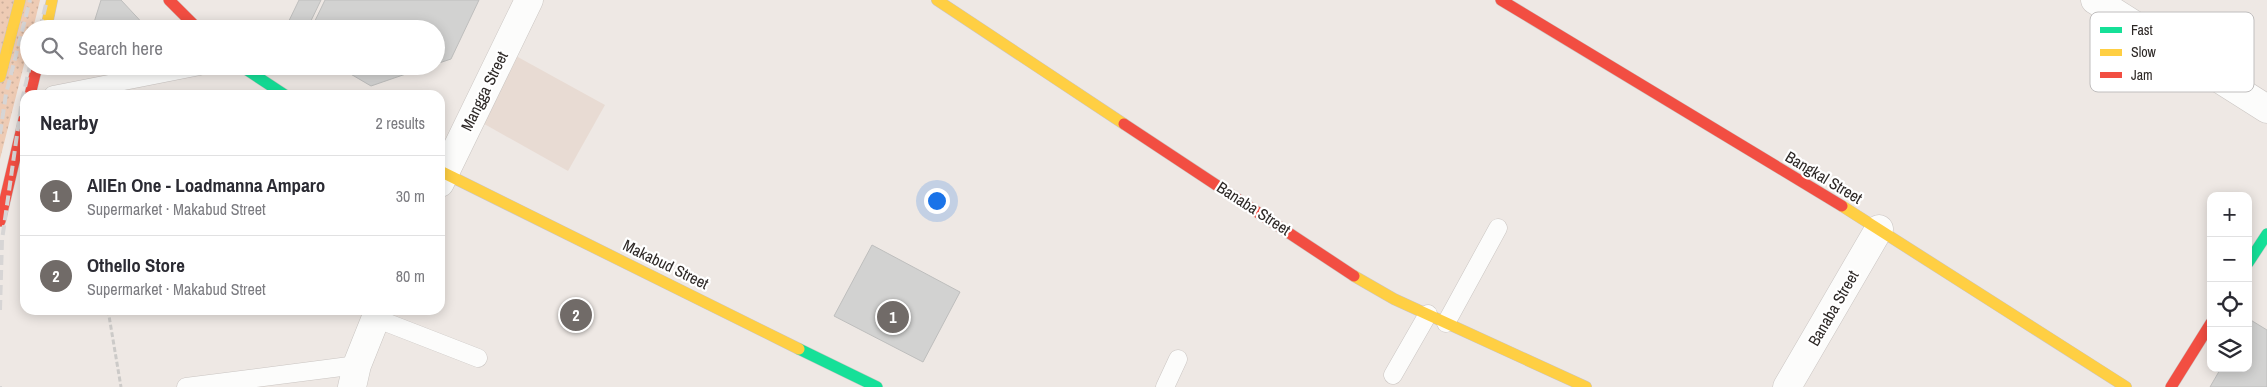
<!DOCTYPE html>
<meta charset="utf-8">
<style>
:root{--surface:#fff;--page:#f2f2f3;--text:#2b2b33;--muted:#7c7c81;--line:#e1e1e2;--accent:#716b68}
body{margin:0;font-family:"Archivo Narrow",sans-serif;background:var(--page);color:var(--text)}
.controls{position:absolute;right:15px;bottom:15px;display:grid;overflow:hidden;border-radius:10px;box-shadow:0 2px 12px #0003}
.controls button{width:45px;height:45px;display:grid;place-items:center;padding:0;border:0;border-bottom:1px solid var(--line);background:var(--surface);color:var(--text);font:25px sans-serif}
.you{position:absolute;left:936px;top:200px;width:18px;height:18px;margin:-12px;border:4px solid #fff;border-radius:50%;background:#1a73e8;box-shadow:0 0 0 8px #1a73e833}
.badge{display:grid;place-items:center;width:32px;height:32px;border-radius:50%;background:var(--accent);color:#fff;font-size:16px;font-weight:700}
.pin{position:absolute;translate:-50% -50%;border:2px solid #fff;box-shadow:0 1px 5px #0006}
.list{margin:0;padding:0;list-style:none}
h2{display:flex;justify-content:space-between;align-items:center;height:65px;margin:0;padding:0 20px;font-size:21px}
h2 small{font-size:16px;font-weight:400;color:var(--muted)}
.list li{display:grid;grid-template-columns:32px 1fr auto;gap:15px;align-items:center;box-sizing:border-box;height:80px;padding:0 20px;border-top:1px solid var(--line)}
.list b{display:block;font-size:19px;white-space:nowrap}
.list p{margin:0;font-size:16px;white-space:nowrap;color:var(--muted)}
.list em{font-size:16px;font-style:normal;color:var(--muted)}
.icon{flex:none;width:28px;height:28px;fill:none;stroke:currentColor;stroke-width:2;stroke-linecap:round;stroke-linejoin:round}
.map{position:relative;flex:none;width:2267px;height:387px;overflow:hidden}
.search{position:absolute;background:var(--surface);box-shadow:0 2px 12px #0003;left:20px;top:20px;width:425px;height:55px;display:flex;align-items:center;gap:12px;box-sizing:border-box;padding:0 18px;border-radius:28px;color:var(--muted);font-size:19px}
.panel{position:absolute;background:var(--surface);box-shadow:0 2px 12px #0003;left:20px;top:90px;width:425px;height:225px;border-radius:15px}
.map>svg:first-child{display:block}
</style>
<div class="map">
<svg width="2267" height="387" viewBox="0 0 2267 387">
<defs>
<pattern id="park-dots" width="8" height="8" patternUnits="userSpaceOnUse" patternTransform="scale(1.25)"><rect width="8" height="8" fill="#eecbb4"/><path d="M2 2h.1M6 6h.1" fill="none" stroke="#ccae9b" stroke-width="1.8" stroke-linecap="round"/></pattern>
</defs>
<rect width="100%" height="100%" fill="#eee8e4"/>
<path fill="#e8dbd3" d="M516 56 605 105 568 171 479 121Z"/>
<path fill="url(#park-dots)" d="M0 0H40L33 29H29V45L0 159Z"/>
<path fill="#d2d2d1" stroke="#bebebd" d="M101 0H121L148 29H92Z
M299 0H321L307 29H285Z
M325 0H479L451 59 436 64V29H311Z
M337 66H429L371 86Z
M872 245 960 292 923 362 834 316Z
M2249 319 2267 330V387H2210L2221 368H2248Z"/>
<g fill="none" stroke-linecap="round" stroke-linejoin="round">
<g stroke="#cac5c2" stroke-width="19">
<path id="lane" d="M53 95 200 66
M375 318 478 358
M1446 323 1498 228
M1393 375 1428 314
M186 387 357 365
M1165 387 1178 359"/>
</g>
<g stroke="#cac5c2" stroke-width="29">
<path id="street" d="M2095 0 2267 109
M440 183 529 0
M352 387 357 365 379 310
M1787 387 1879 229"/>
</g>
<g stroke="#cac5c2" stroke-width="12">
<path id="fast" d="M241 66 285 95
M2248 263 2267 234
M799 349 877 387"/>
</g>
<g stroke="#cac5c2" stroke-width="12">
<path id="slow" d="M937 0 1124 124
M46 29 52 0
M0 77 20 0
M440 171 799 349
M1842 206 2126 387
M1354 276 1394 299 1586 387"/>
</g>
<g stroke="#cac5c2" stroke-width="12">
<path id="jam" d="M169 0 198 29
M1501 0 1842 206
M30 95 37 66
M1124 124 1354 276
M0 221 25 115
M2171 387 2211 323"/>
</g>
<path stroke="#cccac8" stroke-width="3" stroke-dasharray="5 2.5" stroke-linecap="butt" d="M108 310 121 387"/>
<use href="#lane" stroke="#fcfcfb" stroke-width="18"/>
<use href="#street" stroke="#fcfcfb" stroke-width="28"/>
<use href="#fast" stroke="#16e098" stroke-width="11"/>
<use href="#slow" stroke="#ffcf43" stroke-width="11"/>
<use href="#jam" stroke="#f24e42" stroke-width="11"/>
<path stroke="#d7d5d5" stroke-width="4" stroke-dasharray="10 5" stroke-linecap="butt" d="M40 29 47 0
M0 134 6 94 30 0
M0 310 2 240 22 100 30 66
M0 386V387"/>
</g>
<g text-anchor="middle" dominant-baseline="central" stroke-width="4.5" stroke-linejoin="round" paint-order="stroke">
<g font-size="16" fill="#2d2826" stroke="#fff">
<text transform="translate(484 91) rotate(-64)">Mangga Street</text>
<text transform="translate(1824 177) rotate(31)">Bangkal Street</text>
<text transform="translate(1254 208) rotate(33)">Banaba Street</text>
<text transform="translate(666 264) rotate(26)">Makabud Street</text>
<text transform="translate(1833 308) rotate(-60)">Banaba Street</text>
</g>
</g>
<rect x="2090" y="12" width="164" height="80" rx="8" fill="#fff" stroke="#c0bebe" stroke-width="1"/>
<rect x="2100" y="27" width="22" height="6" fill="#16e098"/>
<rect x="2100" y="49" width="22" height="7" fill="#ffcf43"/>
<rect x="2100" y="72" width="22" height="6" fill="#f24e42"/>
<g font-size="14" fill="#2d2826">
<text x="2131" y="35">Fast</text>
<text x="2131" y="57">Slow</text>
<text x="2131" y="80">Jam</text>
</g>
</svg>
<div class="controls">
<button>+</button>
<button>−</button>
<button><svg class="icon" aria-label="locate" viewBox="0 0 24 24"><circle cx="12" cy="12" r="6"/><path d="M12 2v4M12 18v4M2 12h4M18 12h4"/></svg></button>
<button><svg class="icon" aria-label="layers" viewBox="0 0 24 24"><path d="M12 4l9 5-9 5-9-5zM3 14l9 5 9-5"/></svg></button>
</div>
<div class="you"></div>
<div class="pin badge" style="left:893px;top:317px">1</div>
<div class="pin badge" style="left:576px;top:315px">2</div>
<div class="search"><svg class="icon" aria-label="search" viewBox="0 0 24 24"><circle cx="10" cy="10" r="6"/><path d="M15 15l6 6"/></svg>Search here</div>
<section class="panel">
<h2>Nearby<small>2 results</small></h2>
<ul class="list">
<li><span class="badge">1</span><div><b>AllEn One - Loadmanna Amparo</b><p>Supermarket · Makabud Street</p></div><em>30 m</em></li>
<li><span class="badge">2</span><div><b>Othello Store</b><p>Supermarket · Makabud Street</p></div><em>80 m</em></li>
</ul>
</section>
</div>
